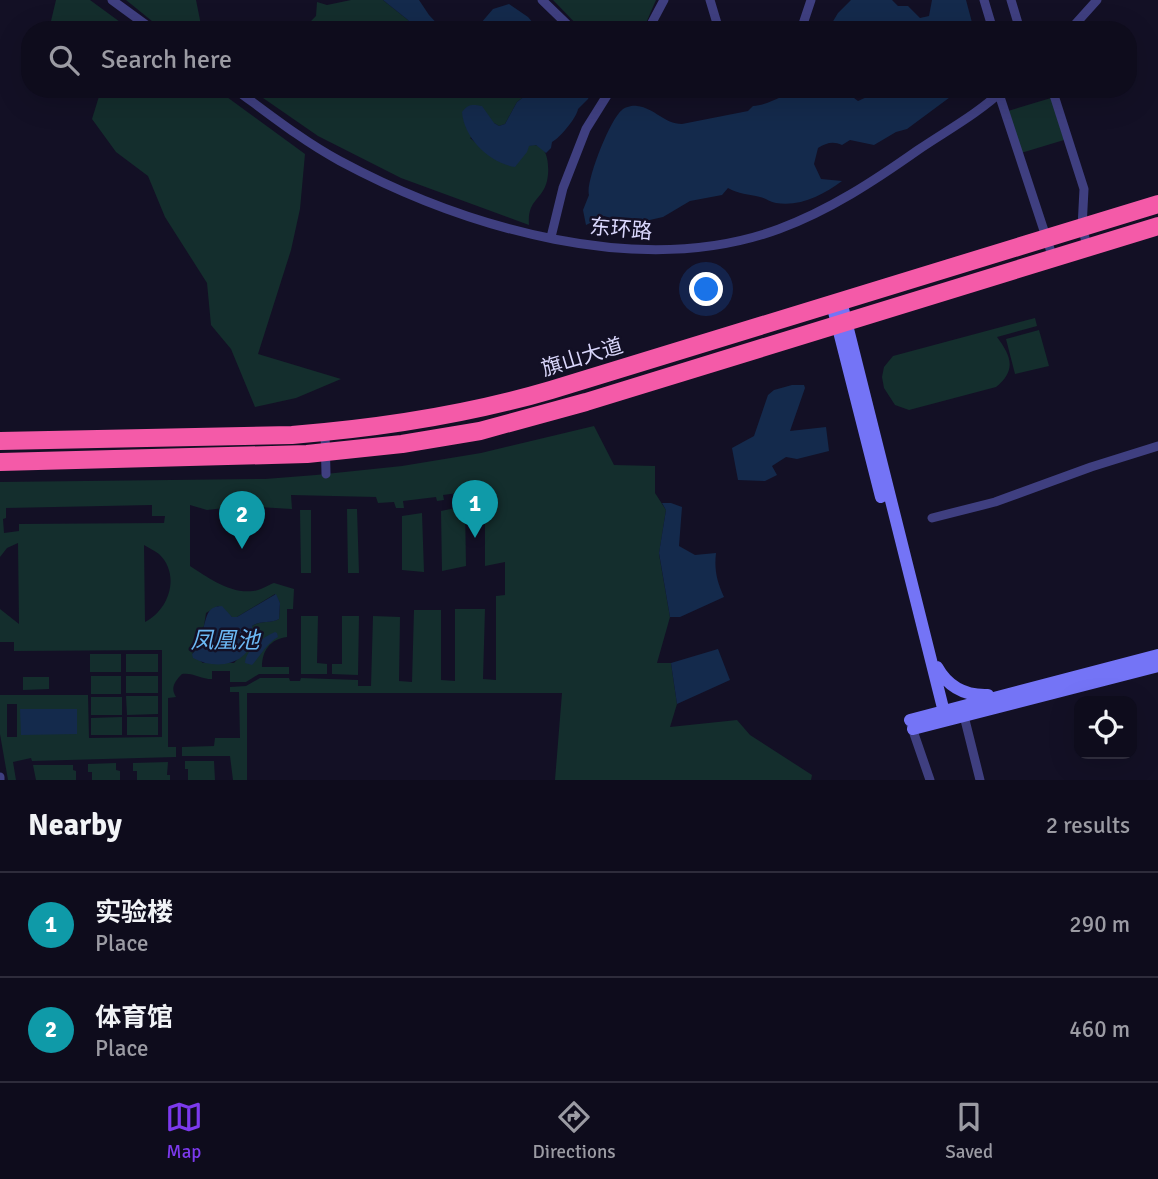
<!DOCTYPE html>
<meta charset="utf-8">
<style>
:root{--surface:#0e0c1c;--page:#171525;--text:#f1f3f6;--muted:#9b9ba3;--line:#2e2c3b;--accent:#7c3aed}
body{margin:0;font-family:Signika,"Noto Sans SC",sans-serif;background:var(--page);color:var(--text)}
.controls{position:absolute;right:21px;bottom:21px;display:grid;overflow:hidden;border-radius:14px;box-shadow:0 7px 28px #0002}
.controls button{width:63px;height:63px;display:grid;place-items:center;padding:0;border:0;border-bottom:2px solid var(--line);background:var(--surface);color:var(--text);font:35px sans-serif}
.you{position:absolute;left:707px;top:290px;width:24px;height:24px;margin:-18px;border:5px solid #fff;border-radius:50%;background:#1a73e8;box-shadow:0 0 0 10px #1a73e833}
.badge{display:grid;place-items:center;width:46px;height:46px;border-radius:50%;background:var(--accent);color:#fff;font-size:23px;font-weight:700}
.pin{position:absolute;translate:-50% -58px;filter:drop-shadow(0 2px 4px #0008)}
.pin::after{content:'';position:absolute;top:37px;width:24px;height:21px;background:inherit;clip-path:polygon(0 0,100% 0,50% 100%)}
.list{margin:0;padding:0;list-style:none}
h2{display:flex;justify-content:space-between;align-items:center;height:91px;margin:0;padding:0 28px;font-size:30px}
h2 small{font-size:23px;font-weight:400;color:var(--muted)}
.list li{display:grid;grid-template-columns:46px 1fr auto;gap:21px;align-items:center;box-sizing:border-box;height:105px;padding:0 28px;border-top:2px solid var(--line)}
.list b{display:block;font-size:26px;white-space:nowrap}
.list p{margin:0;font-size:23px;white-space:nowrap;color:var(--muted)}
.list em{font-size:23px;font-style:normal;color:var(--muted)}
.icon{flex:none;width:38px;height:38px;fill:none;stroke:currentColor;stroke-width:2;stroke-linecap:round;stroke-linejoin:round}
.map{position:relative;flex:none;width:1158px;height:780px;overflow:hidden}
.search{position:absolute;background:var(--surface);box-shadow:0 7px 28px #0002;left:21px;right:21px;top:21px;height:77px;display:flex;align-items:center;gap:18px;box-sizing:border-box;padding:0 24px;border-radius:28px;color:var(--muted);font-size:26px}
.sheet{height:301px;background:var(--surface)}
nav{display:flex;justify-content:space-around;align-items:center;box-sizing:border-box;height:98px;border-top:2px solid var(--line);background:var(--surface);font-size:19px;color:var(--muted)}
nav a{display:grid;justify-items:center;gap:4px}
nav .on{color:var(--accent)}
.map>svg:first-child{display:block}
</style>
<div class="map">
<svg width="1158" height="780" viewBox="0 0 1158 780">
<rect width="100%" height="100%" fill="#131025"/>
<path fill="#142e2d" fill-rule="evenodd" d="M56 0H90L131 30H55L51 21Z
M126 0H196L202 30H163Z
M351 0H383L408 20 414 30H269L277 24 304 28 316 16 317 2 327 5Z
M553 0H656L643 30H582Z
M98 89H216L305 154 300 209 291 250 258 354 341 379 296 398 255 407 231 349 211 325 207 283 165 217 148 176 116 152 92 119 100 93Z
M250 89H534L517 102 505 124 499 126 494 123 470 138 498 161C508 156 518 149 528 146 549 139 550 168 547 181 542 201 527 199 529 225L401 178 318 136Z
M1051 98 1064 140 1021 153 1008 111Z
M1035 318 1037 326 997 337C1011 356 1017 370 996 387L909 410 895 405 884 388 882 377 884 367 893 356Z
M1039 330 1049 366 1015 374 1006 339Z
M594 426 614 465 655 466V493L666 510 659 554 670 617 657 663H671L677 704 670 727 737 720 750 735 812 775 811 780H555L562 693H247V780H233L230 756H182V747L214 746 215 738H240L239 692H230V687L246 686 260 678H289L290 681H300L301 678 358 680V686H371L373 616 400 617 399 681 412 682 414 610H441V680L455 681V609H485L483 679 496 680V596L505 595V562L485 566V500H480V490L443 495 444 500 437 501 436 497 403 501 404 508H396L394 502 378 503 376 497 291 495 292 509 242 506 207 510 190 505V566C207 577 230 594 253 591 259 591 268 585 274 583L294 589 293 609H287V637C270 639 262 651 262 667H289V674H259L246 682H230V671H212V679C201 679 192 672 182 674 175 681 170 688 176 697L168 698V747H176V757L32 761 31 758 13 762 16 780H8L0 734V695H88L89 738 162 737V650L14 651V642H0V609L19 624 18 543 7 548 0 557V482L265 479 316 475 402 466 481 453ZM152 505V516H165L164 523 19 524V531L4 533 3 519 6 518V508ZM144 545C149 548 155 551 159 554 181 575 169 610 145 622ZM275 594 280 603 279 619C269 624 260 620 252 626V643L234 663H203L192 654 197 649 194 639 204 626 206 613 218 606 232 617H237ZM7 704H17V737H7Z
M465 506 466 566 442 571 441 511Z
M347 509H357L359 573H348Z
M300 510H311V573H301Z
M422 513 424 572 402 570V516Z
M301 616H318L317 663 327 664V674H301Z
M342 616H359L358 675 332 674V664H342Z
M90 654H121V672H90Z
M126 654H158V672H126Z
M91 676H121V694H91Z
M126 676H158V693H126Z
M23 677H49V689L23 690Z
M126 696H158V714L127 715Z
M91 697H122V715H91Z
M122 717V735H91V718Z
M127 717H158V735H127Z
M185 761H214L215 780H188V769H185Z
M168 762 167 775H170V780H137V771H133V763Z
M116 763V770L120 771V780H92V772H88V764Z
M33 765H73V770L76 771V780H36Z"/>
<path fill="#142a4c" d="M383 0H419L429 15 443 30H414L408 20Z
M851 0H892L898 6H908L920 18 929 16 932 0H966L974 30H835L832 23 838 13Z
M509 4 528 17 539 30H475L493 9Z
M534 89 592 90 588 99 578 109C577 117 560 138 552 142L551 148 546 153 536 145 529 146 527 152 515 167C489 163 464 138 462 112 468 104 472 104 482 106L494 123 499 126 505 124 517 102Z
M801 89H849L854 98 858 101 884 89H961L907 129 896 132 874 145 850 140 842 145C833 141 826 143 818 148L814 164 821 179 842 181C823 195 800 207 776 203 770 202 765 198 760 197 749 194 738 194 728 188L722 195 690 201 663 217 632 224 604 216 586 225 583 210 589 195C585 183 610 119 622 110 625 107 633 105 637 106 655 108 664 124 682 124L748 111 753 106C771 105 784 93 801 89Z
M792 385H804L805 388 790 431 826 427 829 451 797 459 786 457 772 466 777 475 765 481 738 480 732 448 754 436 768 395 774 390Z
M662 503H671L682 507 679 546 695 555 716 553C714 570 717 582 724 597L680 617H670L659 553 666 510Z
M276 594 280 603 279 619C270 624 260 620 252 626 258 662 220 673 193 658L192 654 197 649 195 636 203 629C207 618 206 606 222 606L232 617H237Z
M275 632 277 633 278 637C266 644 261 655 252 665L245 663C246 649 263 637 275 632Z
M718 649 730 680 677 704 671 663Z
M20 709H77V734L21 735Z"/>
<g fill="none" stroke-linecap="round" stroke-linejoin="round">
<path stroke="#3f3f80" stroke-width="9" d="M112 0 153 30
M542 0 573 30
M710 0 719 30
M984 0 993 30
M1011 0 1020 30
M648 30 664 0
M801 30 811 0
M1070 30 1097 0
M235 89C269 114 303 141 340 161 465 228 641 280 779 229 830 210 874 181 918 150 946 131 979 113 1004 89
M1052 89 1084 189 1082 228 1088 248
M999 94 1053 258
M551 237 563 188 586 129 611 89
M325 432 326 474
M932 518 995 502 1091 467 1158 446
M964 716 980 780
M911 725 930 780
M0 777V780"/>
<path stroke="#7474f6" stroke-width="12" d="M841 301 946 720
M832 304 881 497
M937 667C948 687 965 696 988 695
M910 720 1158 655
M913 729 1158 666"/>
<path stroke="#f45aa8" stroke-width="18" d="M0 441 292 435C380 428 466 415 551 390L1158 204
M0 462 307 454 402 444 480 431 586 402 1158 226"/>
</g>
<g text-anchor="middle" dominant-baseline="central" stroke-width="5" stroke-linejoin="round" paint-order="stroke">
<g font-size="21" fill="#dad7fc" stroke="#131025">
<text transform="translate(621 229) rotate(5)">东环路</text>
<text transform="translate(582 357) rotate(-17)">旗山大道</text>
</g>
<g font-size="23" font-style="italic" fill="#6cb9f5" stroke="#131025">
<text x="225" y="640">凤凰池</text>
</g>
</g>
</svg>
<div class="controls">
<button><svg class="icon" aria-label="locate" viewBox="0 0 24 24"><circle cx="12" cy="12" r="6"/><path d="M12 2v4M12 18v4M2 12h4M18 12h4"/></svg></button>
</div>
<div class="you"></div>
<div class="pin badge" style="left:475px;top:538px;background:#0f9aa8">1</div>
<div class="pin badge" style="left:242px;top:549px;background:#0f9aa8">2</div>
<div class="search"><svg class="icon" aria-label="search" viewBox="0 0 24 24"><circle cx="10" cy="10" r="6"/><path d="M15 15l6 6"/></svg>Search here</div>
</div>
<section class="sheet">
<h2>Nearby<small>2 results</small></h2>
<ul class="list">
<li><span class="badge" style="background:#0f9aa8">1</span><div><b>实验楼</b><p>Place</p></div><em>290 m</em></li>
<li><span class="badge" style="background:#0f9aa8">2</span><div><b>体育馆</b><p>Place</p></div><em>460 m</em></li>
</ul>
</section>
<nav>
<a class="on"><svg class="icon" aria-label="map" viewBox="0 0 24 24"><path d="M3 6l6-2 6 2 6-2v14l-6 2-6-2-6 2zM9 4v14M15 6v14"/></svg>Map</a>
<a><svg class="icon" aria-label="directions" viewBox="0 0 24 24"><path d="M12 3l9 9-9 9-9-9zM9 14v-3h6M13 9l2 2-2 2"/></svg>Directions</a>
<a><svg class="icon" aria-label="saved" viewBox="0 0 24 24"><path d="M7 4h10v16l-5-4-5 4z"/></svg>Saved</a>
</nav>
